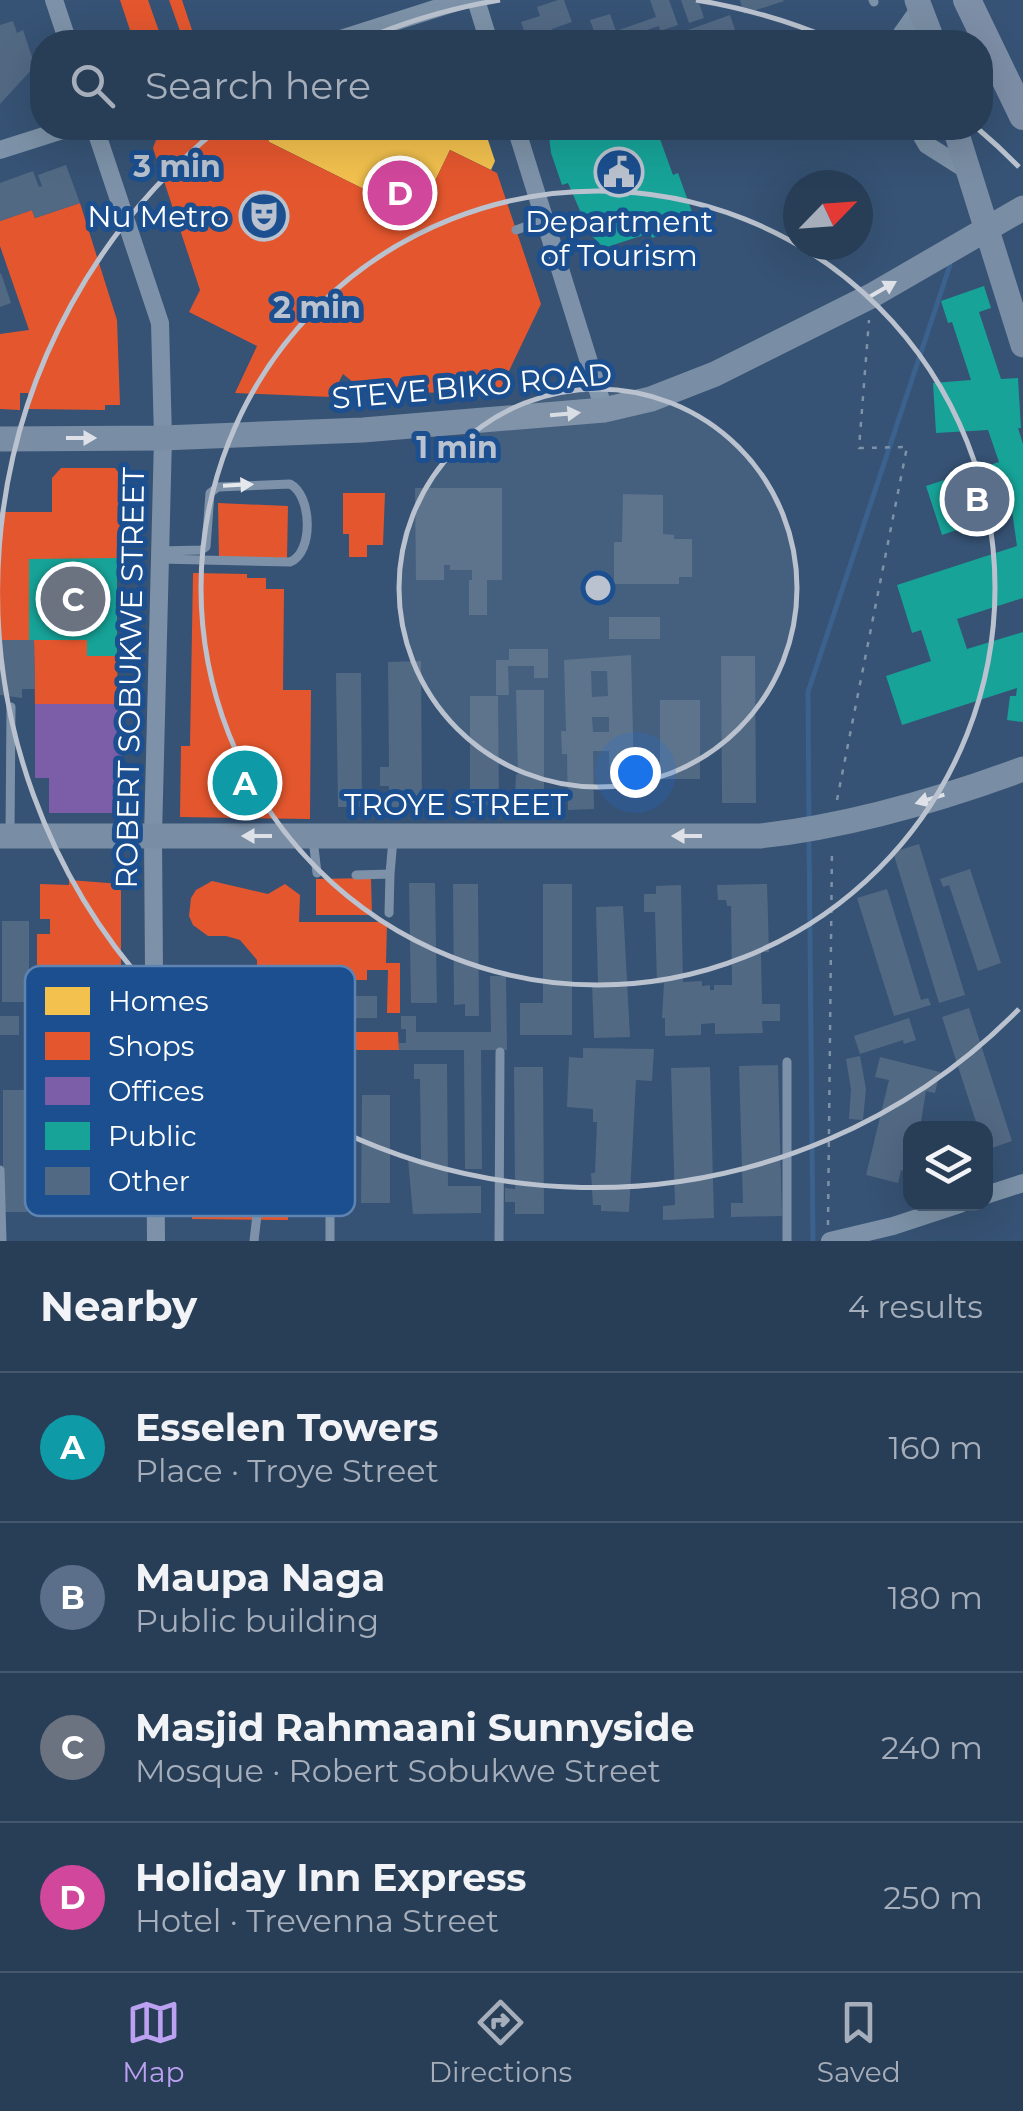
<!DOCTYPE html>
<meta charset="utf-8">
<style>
:root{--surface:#283e57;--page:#344961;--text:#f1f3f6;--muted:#a5aeba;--line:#44576d;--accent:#bca0f2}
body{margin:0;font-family:Montserrat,sans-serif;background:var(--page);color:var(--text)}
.controls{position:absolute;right:30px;bottom:30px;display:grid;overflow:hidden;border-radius:20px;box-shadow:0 10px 40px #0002}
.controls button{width:90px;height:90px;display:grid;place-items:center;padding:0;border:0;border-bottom:2px solid var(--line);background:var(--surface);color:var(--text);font:50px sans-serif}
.compass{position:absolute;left:783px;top:170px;width:90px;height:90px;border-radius:50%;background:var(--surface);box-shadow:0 10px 40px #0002;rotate:65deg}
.you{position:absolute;left:635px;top:772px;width:35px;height:35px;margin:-25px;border:8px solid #fff;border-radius:50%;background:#1a73e8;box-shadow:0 0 0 15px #1a73e833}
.badge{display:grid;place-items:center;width:65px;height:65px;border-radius:50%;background:var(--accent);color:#fff;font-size:32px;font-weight:700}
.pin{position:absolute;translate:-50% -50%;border:5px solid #fff;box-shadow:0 2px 10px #0006}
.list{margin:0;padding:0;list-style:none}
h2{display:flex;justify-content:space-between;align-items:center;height:130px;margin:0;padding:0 40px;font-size:42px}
h2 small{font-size:32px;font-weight:400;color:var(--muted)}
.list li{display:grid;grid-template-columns:65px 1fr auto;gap:30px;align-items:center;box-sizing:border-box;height:150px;padding:0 40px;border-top:2px solid var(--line)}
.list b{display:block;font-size:38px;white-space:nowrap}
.list p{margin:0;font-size:32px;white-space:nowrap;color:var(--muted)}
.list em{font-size:32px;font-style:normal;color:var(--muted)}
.icon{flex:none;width:55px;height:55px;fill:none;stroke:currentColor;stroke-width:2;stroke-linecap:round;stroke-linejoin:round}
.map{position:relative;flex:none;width:1023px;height:1241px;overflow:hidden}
.search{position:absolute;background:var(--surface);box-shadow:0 10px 40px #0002;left:30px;right:30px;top:30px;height:110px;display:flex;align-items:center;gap:25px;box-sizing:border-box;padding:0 35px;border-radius:40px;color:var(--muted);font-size:38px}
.sheet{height:730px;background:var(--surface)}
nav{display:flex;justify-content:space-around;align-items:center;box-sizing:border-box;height:140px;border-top:2px solid var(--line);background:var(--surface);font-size:28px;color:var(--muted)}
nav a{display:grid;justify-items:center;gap:5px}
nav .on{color:var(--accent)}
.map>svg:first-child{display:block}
</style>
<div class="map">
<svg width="1023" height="1241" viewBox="0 0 1023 1241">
<rect width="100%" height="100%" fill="#365274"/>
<path fill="#f2c14e" d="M264 128H484L495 161 491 170 450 150 418 216 269 142Z"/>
<path fill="#e4572e" d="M120 0H148L161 37 180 31 169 0H182L196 42H134Z
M174 128H264L269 142 418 216 450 150 497 173 541 304 498 394 364 391 343 374 331 397 235 393 257 346 189 312 200 290 153 148 159 132Z
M80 203 117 320 120 405H105V410L28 409V393H20V410L0 409V334L29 330 0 246V221L32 210 35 218Z
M61 468H115L125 481V559H29V640H0V512H52V478Z
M343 493H385L383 545H367V557H349V534H343Z
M218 503 288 506 287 560 219 559Z
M193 573 247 574V578H266V589H284L283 690H311L310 819 180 817 181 746H190Z
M34 640H87V656H117L118 704H35Z
M371 878 372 915H316V879Z
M69 880 121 884V1050H30V1035L54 1036 53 1013H36V982L95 983V973L37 972V934H50V919H40V884L69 885Z
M212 881 268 894 285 884 300 895 299 922H387L386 963H400V1013H387L388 970H367V980H307L299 974V1006H311V1032H398L399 1050H349V1211H335V1050L325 1051V1209H288V1220L192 1219 190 990 201 974 209 970 219 969 257 980V960L240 940 226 936H208L193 925 189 916 191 898 196 890Z"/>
<path fill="#7b5ea7" d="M35 704H122V813H49V778H35Z"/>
<path fill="#17a398" d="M548 128H656L673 175 678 173 696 223 652 238 650 233 604 248 590 234 568 183 562 185 551 153Z
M984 286 991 308 979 312 1001 379 1018 378 1021 428H1018L1023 444V598L957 619 967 649 1023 632V722L1007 720 1010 696H1016L1017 688 902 725 886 676 931 661 921 630 912 633 897 585 1017 546 1012 511 942 535 926 486 999 462 988 430 936 433 933 383 971 380 952 322 948 323 941 301Z
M117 558V656H87V640H29V559Z"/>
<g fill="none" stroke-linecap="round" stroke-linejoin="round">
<path stroke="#3b618d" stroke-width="5" d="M809 823 808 692 950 265
M809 839 813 1241"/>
</g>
<path fill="#526984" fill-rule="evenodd" d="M558 0H564L572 22 552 29 556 42H528L521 22 540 16 537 7Z
M650 0H669L678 25 660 31 659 26 611 42H583L596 37 590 20 610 14 616 31 656 17Z
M681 0H698L704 18 689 23Z
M740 0H783L784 1 744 14Z
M730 15 735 30 692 42 688 30Z
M13 21 17 33 23 30 35 66 0 104V25Z
M66 165 80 203 35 218 32 210 0 221V183L33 171 39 187 42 186 38 175Z
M1 273 11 303 0 307V274Z
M415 488H502V580H487V615H469V580H472V570H450V565H444V580H416Z
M623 494 663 495V534L674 535V539H692V577H679V584H614V542H622Z
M609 617H660V639H609Z
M0 640H34L35 689H22V698L0 695Z
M509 649H548V678H534V666H508L509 695H496V660H509Z
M631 655 634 772 610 773 609 751H593L594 809 568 810 567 754H562L561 731H566L564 660ZM591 671H607L608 696 592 697ZM592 717H609V732H593Z
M721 656H755L756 803H722Z
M421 661 422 807H389V786H380V767H389L388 662Z
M336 673H361L362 807H338Z
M516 690H544V809H521V797H515L516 774 518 775Z
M470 696H498L499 806 470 805Z
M660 700H700V779H660Z
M919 844 965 995 939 1003 893 852Z
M970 869 1001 963 978 971 949 885 943 887 940 879Z
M409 883H435L437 1003H411Z
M453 884H478L479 1016H465V1004L454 1005Z
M543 884H572V1035H520V1003H543Z
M767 884 769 952H761L762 1004H780V1021H762L763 1033 715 1034V1023L701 1024V1035L665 1036V1018H662L664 983 657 984 655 912H644V894H656V886L681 885 683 982 702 981V986L710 985V990H714V985H732L731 906H727L726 900H718L717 885Z
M887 889 921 1000 928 998 931 1005 894 1016 857 898Z
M623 906 630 1037 594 1038 592 983H598L596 907Z
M2 921H29V1002H2Z
M490 976H506L507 1050H481L482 1169H465L464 1050H399V1043H406V1029H401V1016H416V1032H491Z
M332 996H377V1018H332V1011H322V1001H332Z
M969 1008 1012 1141 986 1150V1128H978L942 1017Z
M0 1016H19V1035H0Z
M909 1018 916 1040 904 1044 903 1040 860 1054 854 1036Z
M583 1048 654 1049 652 1081 636 1080 629 1212 601 1211V1205H593L591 1173H595L597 1122H593V1109L567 1107 569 1057 583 1058Z
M37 1050H121L122 1217H56V1191H64V1162H72V1156H37Z
M860 1056 866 1089 863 1120 849 1119 851 1089 846 1059Z
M880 1057 940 1072 935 1093 926 1091 920 1128H910V1173L901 1170 898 1183 866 1175 889 1080 875 1077Z
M414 1064H447L448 1186H481V1213L413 1214 408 1159H421L420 1079H414Z
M778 1065 782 1216 731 1217V1203H743L739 1066Z
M514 1067H543L544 1214H515V1202H505V1188L515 1189Z
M710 1067 714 1218 663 1220V1206L675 1205 671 1068Z
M3 1090H26L27 1212H3Z
M362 1095H390V1203H361Z"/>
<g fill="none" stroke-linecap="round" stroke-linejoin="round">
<path stroke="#7d92a8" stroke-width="2.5" stroke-dasharray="5 8" stroke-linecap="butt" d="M837 800 907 447 859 448 869 320
M828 1225 832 848"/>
<path stroke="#7d92a8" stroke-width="9" d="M873 0 874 2
M516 230 544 220
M160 559 290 562C314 553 312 495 290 484L218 487 210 493 206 547 201 550 160 551
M10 834 11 707
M313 839 317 873
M356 875 390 874 393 839
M389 913 390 874
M330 1052V1241
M0 1170 2 1241
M254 1241 258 1206 275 1161 281 1092
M499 1241 500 1052
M787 1241V1062"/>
<path stroke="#7d92a8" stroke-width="18" d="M54 0 68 42
M476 0 489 42
M331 42 463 0
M896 42 920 8
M95 128 160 323 163 438 153 836 156 1241
M516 128 604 410
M917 128 927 145 965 169
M0 150 69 128
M986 1195 1023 1183
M830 1241 893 1226 960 1204"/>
<path stroke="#798da4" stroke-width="25" d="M917 0 933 42
M955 128 1023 345
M0 439 163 438 363 430 604 410 651 399 715 374 871 296 1023 208
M0 836H760C850 826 939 800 1023 769"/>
<path stroke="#7d8ea7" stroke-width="28" d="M967 0 1023 116"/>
</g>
<defs><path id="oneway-solid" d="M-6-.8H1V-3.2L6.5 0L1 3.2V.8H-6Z" transform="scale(2.5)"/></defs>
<g fill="#dee2e8">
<use href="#oneway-solid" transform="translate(883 289) rotate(-30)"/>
<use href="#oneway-solid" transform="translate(565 414) rotate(-5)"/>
<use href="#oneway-solid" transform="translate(81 438)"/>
<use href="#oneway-solid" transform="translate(930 799) rotate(163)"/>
<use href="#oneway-solid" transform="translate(257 836) rotate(180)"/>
<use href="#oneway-solid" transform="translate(687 836) rotate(180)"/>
</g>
<use fill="#e5e9ee" href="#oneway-solid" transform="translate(238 485) rotate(-3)"/>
<circle cx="598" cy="588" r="199" fill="#b9c2ce" fill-opacity=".12"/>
<g fill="none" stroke="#b9c2ce" stroke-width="5">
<circle cx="598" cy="588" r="199"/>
<circle cx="598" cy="588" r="397"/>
<path d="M1019 1009A596 596 0 1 1 219 128M360 41A596 596 0 0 1 500 0M696 0A596 596 0 0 1 836 41M977 128A596 596 0 0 1 1019 167"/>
</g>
<defs>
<g id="civic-ring" transform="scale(2.5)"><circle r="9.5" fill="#1b4f8f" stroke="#b9c2ce" stroke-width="1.5"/><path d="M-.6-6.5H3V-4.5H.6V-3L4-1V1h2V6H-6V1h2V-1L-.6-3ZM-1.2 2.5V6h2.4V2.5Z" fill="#b9c2ce"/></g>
<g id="theatre-ring" transform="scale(2.5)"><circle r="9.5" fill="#1b4f8f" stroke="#b9c2ce" stroke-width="1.5"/><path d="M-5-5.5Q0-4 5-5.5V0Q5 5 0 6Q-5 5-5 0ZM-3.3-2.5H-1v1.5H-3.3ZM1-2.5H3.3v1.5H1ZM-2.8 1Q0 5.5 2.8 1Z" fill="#b9c2ce"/></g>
</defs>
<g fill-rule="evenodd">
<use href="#civic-ring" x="619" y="172"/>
<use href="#theatre-ring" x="264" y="216"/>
</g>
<g text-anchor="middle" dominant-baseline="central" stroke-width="10" stroke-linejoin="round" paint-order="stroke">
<g font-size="30" fill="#fff" stroke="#1b4f8f" text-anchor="end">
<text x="229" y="216">Nu Metro</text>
<text x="619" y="221" text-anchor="middle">Department<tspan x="619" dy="34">of Tourism</tspan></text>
</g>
<g font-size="30" fill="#fff" stroke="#1b4f8f">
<text transform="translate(472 386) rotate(-5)">STEVE BIKO ROAD</text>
<text transform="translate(130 678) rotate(-89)">ROBERT SOBUKWE STREET</text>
<text x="456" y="804">TROYE STREET</text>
</g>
</g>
<rect x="25" y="966" width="330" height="250" rx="15" fill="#1b4f8f" stroke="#5f84b1" stroke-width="2.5"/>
<rect x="45" y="987" width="45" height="28" fill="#f2c14e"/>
<rect x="45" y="1032" width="45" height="28" fill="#e4572e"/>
<rect x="45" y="1077" width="45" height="28" fill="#7b5ea7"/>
<rect x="45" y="1122" width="45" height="28" fill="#17a398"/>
<rect x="45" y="1167" width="45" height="28" fill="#526984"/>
<g font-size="28" fill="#fff">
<text x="108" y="1011">Homes</text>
<text x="108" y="1056">Shops</text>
<text x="108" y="1101">Offices</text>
<text x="108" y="1146">Public</text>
<text x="108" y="1191">Other</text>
</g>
<circle cx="598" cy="588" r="15" fill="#b9c2ce" stroke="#1b4f8f" stroke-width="5"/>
<g font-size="30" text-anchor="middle" font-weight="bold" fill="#b9c2ce" stroke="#1b4f8f" stroke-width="10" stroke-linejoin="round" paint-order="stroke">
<text x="177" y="177">3 min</text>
<text x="317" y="318">2 min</text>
<text x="457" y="458">1 min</text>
</g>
</svg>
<div class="controls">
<button><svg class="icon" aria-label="layers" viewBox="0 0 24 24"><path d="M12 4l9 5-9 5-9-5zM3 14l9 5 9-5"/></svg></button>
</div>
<svg class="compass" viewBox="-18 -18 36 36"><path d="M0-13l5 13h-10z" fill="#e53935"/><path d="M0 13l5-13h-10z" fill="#a5aeba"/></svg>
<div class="you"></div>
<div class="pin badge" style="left:245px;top:783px;background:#0f9aa8">A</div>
<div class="pin badge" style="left:977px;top:499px;background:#5c6f8a">B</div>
<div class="pin badge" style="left:73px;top:599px;background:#6b7280">C</div>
<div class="pin badge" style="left:400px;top:193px;background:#d1479c">D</div>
<div class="search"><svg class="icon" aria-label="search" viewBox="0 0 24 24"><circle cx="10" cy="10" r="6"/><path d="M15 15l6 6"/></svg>Search here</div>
</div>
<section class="sheet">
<h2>Nearby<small>4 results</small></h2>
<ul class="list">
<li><span class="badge" style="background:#0f9aa8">A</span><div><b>Esselen Towers</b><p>Place · Troye Street</p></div><em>160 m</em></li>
<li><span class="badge" style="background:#5c6f8a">B</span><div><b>Maupa Naga</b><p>Public building</p></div><em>180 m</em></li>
<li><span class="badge" style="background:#6b7280">C</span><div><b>Masjid Rahmaani Sunnyside</b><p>Mosque · Robert Sobukwe Street</p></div><em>240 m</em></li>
<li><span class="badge" style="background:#d1479c">D</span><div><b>Holiday Inn Express</b><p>Hotel · Trevenna Street</p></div><em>250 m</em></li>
</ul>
</section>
<nav>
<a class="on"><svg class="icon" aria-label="map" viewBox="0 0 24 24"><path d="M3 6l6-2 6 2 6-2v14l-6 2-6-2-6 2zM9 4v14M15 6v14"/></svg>Map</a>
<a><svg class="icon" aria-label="directions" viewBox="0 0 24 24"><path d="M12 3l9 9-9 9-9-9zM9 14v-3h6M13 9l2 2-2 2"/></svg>Directions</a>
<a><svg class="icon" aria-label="saved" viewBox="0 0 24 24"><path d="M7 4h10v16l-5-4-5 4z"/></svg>Saved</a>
</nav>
